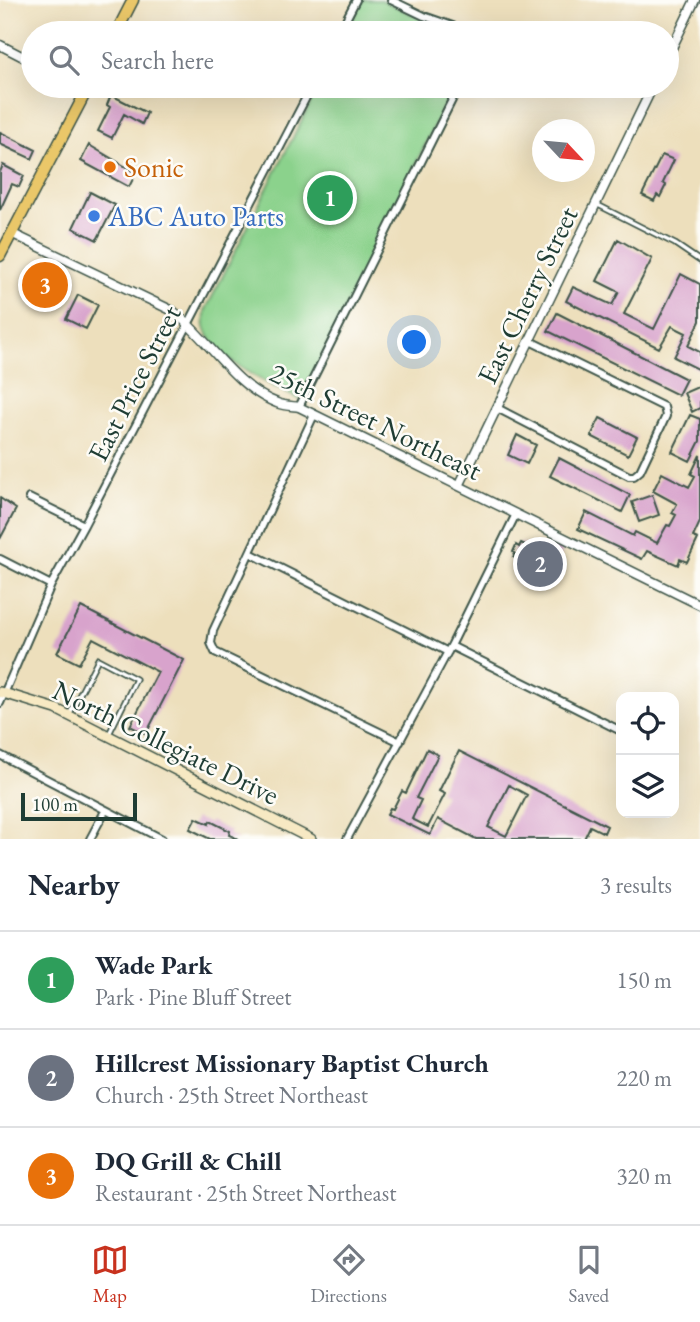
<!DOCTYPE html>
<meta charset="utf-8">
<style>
:root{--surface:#fff;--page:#f2f2f3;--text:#1f2937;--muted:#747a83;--line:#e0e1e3;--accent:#c8321e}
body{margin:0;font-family:"EB Garamond",serif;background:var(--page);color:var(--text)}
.controls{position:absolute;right:21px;bottom:21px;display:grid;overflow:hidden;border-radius:14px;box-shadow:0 7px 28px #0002}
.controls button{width:63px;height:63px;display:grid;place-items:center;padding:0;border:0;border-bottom:2px solid var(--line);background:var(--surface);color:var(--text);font:35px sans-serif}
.compass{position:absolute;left:532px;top:119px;width:63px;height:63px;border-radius:50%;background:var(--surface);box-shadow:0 7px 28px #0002;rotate:116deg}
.scale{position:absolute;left:21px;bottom:18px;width:116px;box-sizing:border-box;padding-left:7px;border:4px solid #1f3d34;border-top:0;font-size:19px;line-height:24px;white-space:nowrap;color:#1f3d34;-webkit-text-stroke:5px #fdfcf7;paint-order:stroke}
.you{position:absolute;left:415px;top:343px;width:24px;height:24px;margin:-18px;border:5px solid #fff;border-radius:50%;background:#1a73e8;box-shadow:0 0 0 10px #1a73e833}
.badge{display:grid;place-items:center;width:46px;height:46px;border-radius:50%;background:var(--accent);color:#fff;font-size:23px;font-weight:700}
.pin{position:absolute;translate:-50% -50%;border:4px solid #fff;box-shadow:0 2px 7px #0006}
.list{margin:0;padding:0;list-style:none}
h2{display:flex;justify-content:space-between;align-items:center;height:91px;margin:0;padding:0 28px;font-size:30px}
h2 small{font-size:23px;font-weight:400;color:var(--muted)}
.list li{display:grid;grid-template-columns:46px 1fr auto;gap:21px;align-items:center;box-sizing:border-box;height:98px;padding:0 28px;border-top:2px solid var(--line)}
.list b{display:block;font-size:26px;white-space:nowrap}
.list p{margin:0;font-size:23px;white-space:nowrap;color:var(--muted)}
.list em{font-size:23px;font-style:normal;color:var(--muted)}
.icon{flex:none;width:38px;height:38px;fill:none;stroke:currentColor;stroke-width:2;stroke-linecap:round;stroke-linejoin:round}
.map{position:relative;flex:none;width:700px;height:839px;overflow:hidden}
.search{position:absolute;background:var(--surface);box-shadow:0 7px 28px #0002;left:21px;right:21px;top:21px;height:77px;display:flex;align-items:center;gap:18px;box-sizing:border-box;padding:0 24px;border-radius:38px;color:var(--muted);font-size:26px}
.sheet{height:385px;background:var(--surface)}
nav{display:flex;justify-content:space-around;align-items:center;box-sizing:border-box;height:98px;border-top:2px solid var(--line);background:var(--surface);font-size:19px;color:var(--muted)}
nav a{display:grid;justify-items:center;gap:4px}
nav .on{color:var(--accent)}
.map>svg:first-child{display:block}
</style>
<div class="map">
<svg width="700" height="839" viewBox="0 0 700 839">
<rect width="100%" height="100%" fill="#fdfcf7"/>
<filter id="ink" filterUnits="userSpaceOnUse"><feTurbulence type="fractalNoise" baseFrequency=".0143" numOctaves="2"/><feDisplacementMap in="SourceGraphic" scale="14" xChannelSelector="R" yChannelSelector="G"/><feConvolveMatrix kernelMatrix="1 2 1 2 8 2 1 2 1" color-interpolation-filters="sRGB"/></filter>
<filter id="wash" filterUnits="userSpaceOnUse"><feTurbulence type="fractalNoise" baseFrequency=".00686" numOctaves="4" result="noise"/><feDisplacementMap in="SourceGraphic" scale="28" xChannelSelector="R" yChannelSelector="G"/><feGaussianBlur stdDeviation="1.57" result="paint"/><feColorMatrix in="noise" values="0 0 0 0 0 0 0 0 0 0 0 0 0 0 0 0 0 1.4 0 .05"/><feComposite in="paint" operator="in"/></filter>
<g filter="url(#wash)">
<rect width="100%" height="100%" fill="#eddfbc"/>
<path fill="#8bd28c" stroke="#558860" stroke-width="2" d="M363 0H382L453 33H346Z
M319 86H454L300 400C272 385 214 361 205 327 204 323 205 316 205 311Z"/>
<g id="blocks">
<path fill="#d8a3cc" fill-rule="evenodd" d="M111 95 147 113 142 124 124 114 112 138 98 131 110 107 107 105Z
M0 132 36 150 32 159 0 144Z
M89 145 136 173 129 187 81 161Z
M662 155 674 160 663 183 666 185 660 197 657 195 654 201 642 195Z
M3 165 24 176 19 187 12 184 0 210V172Z
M90 192 115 205 97 240 73 228Z
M618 239 652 259 624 314 654 329 681 274 700 284V321L688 346 700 352V370L674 357 686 333 672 326 659 348 566 301 573 287 612 305 619 292 597 281Z
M37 270 61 282 53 299 29 287Z
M78 295 98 305 86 329 66 319Z
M557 313 686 379 678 395 548 331Z
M700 386V408L692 412 684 393Z
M690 415 700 419V441L690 461 672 452Z
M600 418 637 437 628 455 591 436Z
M517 435 536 445 527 464 508 455Z
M700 455V522L693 537 698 539 687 562 680 559 678 565 647 551 642 559 578 529 586 512 633 536 635 532 657 543 667 525 670 526 676 515 672 513 677 504 653 491 662 473 689 487 695 476 691 474Z
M559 458 630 495 622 512 550 476Z
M652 495 659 515 639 522 632 502Z
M0 498 16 509 0 539Z
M521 543 544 554 550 543 563 550 541 589 528 583 535 570 513 557 515 554 513 552 516 545 519 547Z
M81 607 184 660 146 734 130 726 158 672 93 638 79 664 57 653Z
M427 749 438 755 416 798 421 800 412 819 428 827 445 794 439 791 459 751 607 826 604 833 590 826 584 839H476L438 819 430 835 387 814 390 808 393 809 402 791 406 793ZM509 785 527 795 506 836 488 827Z
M196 818 209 824 210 821 230 831 229 835 238 839H210L190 829Z"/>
</g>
</g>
<g filter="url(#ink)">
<use href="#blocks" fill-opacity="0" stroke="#3e5548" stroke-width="2"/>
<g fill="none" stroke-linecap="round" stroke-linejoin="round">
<g stroke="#3e5548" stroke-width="7">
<path id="service" d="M598 205 675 244 700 261
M69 715 98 659 136 679 109 734"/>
</g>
<g stroke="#3e5548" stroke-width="10">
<path id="minor" d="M391 0 424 16 464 30
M339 33 356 0
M299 407 459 86
M497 408 629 476H634L640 471 666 416 664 407 530 341
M314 415 213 631 211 643 215 652 400 742
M29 498 84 525
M250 553 448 652
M0 559 51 585
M451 646 621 731
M0 703 51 585 84 525 312 86
M0 755 162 839
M90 839 105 811
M347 839 451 646 516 514"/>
</g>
<g stroke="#3e5548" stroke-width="11">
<path id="tertiary" d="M0 45 33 62
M667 58 695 0
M13 234 173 311C209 339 233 386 277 403 284 406 292 406 299 407L700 605
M459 486 653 86"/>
</g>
<g stroke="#3e5548" stroke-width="12">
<path id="secondary" d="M0 692 56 709 311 839"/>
</g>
<g stroke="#3e5548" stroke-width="13">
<path id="primary" d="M116 33 133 0
M0 256 89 86"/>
</g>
<use href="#service" stroke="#fff" stroke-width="3.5"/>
<use href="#minor" stroke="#fff" stroke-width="6"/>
<use href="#tertiary" stroke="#fff" stroke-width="8"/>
<use href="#secondary" stroke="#f7e9c3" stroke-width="9"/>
<use href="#primary" stroke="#eac769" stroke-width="10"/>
</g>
</g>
<circle fill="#e8710a" stroke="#fdfcf7" stroke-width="2.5" cx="110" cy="167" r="7"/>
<circle fill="#3f7fe0" stroke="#fdfcf7" stroke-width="2.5" cx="94" cy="216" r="7"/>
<g text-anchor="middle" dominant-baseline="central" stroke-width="5" stroke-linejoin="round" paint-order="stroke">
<g font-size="28" fill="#c56008" stroke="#fdfcf7" text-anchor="start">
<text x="124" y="167">Sonic</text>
</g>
<g font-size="28" fill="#366cbe" stroke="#fdfcf7" text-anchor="start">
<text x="108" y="216">ABC Auto Parts</text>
</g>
<g font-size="28" fill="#1f3d34" stroke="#fdfcf7">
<text transform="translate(527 295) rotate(-64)">East Cherry Street</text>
<text transform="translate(134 383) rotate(-63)">East Price Street</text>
<text transform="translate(376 421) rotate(26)">25th Street Northeast</text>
<text transform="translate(166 742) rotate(26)">North Collegiate Drive</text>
</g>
</g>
</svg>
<div class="controls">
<button><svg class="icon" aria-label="locate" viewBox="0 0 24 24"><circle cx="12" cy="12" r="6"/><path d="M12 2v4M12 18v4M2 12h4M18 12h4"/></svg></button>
<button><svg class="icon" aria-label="layers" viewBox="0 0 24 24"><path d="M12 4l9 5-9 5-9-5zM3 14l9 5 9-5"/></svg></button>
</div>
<svg class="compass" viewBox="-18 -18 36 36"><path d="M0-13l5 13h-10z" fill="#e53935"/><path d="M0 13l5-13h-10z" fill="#747a83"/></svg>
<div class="scale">100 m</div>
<div class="you"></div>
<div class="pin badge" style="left:330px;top:198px;background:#2e9e5b">1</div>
<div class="pin badge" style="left:540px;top:564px;background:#6b7280">2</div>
<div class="pin badge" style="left:45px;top:285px;background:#e8710a">3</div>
<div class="search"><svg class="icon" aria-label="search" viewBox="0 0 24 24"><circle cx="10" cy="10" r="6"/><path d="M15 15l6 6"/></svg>Search here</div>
</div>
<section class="sheet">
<h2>Nearby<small>3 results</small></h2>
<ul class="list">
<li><span class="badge" style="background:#2e9e5b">1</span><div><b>Wade Park</b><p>Park · Pine Bluff Street</p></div><em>150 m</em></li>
<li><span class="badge" style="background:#6b7280">2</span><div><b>Hillcrest Missionary Baptist Church</b><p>Church · 25th Street Northeast</p></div><em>220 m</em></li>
<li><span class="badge" style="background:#e8710a">3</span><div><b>DQ Grill &amp; Chill</b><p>Restaurant · 25th Street Northeast</p></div><em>320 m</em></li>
</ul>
</section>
<nav>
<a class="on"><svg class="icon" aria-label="map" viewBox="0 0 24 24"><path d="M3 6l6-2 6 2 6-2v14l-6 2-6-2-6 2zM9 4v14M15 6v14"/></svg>Map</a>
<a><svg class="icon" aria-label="directions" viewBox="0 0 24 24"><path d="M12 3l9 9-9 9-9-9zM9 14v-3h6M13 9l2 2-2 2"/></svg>Directions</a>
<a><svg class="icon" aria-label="saved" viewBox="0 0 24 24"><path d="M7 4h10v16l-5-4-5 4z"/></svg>Saved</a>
</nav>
